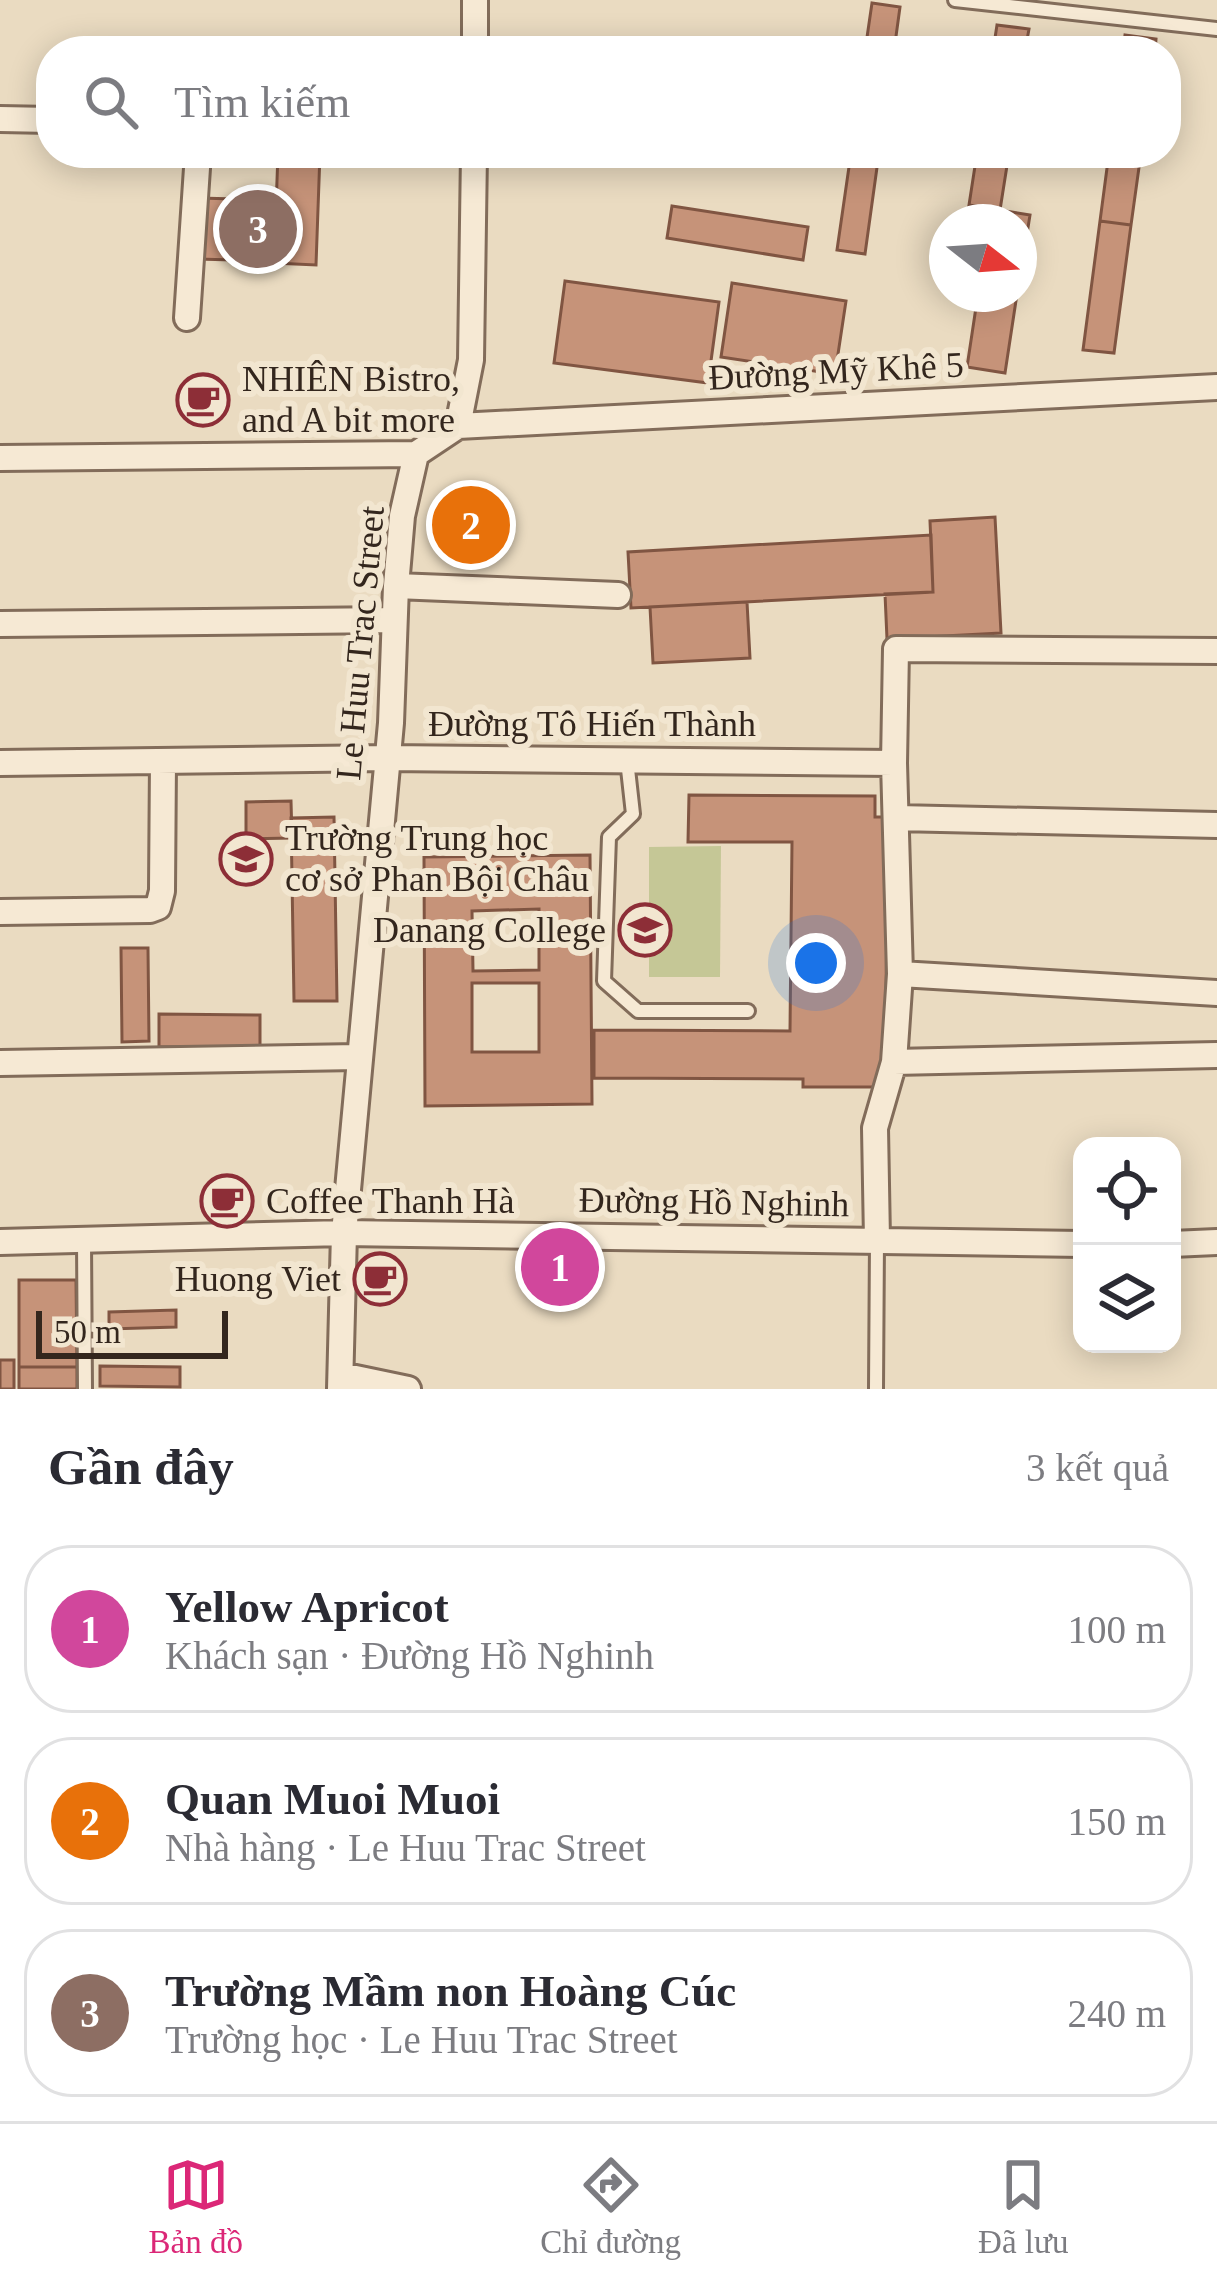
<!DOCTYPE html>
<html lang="vi">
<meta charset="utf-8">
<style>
:root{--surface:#fff;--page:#f2f2f3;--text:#2b2b33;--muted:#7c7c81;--line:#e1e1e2;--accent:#db2777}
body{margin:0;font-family:Georgia,serif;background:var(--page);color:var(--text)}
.controls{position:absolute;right:36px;bottom:36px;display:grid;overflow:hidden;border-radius:24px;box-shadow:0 6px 30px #0003}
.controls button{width:108px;height:108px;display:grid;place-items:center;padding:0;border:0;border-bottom:3px solid var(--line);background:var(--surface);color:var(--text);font:60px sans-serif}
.compass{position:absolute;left:929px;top:204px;width:108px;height:108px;border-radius:50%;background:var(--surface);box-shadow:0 6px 30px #0003;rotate:107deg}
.scale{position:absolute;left:36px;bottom:30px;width:192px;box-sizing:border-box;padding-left:12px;border:6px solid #33261d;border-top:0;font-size:33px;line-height:42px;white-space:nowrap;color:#33261d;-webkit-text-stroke:9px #f2e6d0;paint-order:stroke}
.you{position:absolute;left:816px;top:963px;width:42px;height:42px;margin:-30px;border:9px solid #fff;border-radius:50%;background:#1a73e8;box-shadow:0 0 0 18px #1a73e833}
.badge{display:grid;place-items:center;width:78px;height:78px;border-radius:50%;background:var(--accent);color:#fff;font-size:39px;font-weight:700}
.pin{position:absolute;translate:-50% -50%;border:6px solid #fff;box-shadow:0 3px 12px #0006}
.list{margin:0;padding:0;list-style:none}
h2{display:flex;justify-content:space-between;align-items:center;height:156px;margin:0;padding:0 48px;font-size:51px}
h2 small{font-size:39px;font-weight:400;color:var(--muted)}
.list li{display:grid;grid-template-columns:78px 1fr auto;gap:36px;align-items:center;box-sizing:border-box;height:168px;margin:0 24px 24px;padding:0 24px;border:3px solid var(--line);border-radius:48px}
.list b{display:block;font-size:45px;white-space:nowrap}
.list p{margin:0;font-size:39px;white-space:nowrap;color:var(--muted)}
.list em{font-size:39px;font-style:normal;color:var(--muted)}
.icon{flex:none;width:66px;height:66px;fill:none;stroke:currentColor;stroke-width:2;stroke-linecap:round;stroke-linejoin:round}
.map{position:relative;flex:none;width:1217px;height:1389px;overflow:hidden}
.search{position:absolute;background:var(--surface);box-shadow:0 6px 30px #0003;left:36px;right:36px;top:36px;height:132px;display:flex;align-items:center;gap:30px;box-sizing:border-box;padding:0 42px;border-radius:48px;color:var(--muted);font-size:45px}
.sheet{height:732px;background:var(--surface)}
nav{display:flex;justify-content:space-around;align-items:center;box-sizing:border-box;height:168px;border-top:3px solid var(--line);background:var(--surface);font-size:33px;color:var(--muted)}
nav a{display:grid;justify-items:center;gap:6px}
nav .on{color:var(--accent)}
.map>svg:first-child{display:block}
</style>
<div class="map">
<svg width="1217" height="1389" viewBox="0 0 1217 1389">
<rect width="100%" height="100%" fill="#eadbc1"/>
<path fill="#c5c796" d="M721 846 720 977H649V847Z"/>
<path fill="#c69379" stroke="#805542" stroke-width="3" fill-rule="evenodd" d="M872 3 900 7 894 51H865Z
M997 25 1029 29 1025 51H993Z
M1125 35 1156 39 1155 51H1123Z
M278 153H320L316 265 274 263Z
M851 153H879L865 254 837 250Z
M977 153H1009L1000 210 969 205Z
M1109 153H1141L1131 225 1100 221Z
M199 198 234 199 232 260 198 259Z
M969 205 1030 215 1019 284V222H966Z
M672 206 808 227 803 260 667 238Z
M1100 221 1131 225 1114 353 1083 350Z
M565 281 719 302 708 383 554 363Z
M732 283 846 301 835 374 721 357Z
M978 294H1017L1005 373 967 367Z
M995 517 1001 633 887 639 885 594 933 592 930 521Z
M931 535 933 592 631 608 628 552Z
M747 602 750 658 653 663 650 607Z
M689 795 875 796V817H888L885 1087H803V1079L594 1078V1030L790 1031 792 842H688Z
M291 801 292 838 246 839V802Z
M334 817 337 1001H294L291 818Z
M590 855 592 1104 425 1106 424 857ZM539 909V970L473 971 472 911ZM472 983H539V1052H472Z
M121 948H148L149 1041 122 1042Z
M159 1014 260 1015V1047H159Z
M19 1280H76L77 1367H19Z
M176 1310V1327L109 1329V1312Z
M0 1360H14V1389H0Z
M100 1366 180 1367V1387L100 1386Z
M19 1367H77V1389H19Z"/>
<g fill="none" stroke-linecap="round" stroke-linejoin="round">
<g stroke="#826c5a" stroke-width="18">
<path id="service" d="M955 0 1217 29
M627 760 633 814 609 837 604 981 638 1011H748
M84 1241 85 1389
M876 1389 877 1241"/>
</g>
<g stroke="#826c5a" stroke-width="30">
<path id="minor" d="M475 51V0
M0 119 51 120
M187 318 198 153
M458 426 1217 387
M0 458 416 454
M396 586 618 595
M0 624 393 620
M0 763 387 758 894 763
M897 818 1217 825
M0 912 150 910 158 907 162 891 163 761
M900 974 1217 993
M894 1062 1217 1055
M0 1063 358 1057
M877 1240 875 1128 894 1062 900 974 894 763 896 649 1217 651
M0 1242 344 1233 1082 1244
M1172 1244 1217 1242
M341 1375 408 1389
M340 1389 344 1233 391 723 396 586 402 516 416 454 458 426 471 360 474 153"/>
</g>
<use href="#service" stroke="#f6e9d4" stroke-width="12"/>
<use href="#minor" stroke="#f6e9d4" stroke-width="24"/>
</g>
<defs>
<g id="cafe-ring" transform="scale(2.7)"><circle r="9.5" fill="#f2e6d0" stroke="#8d2e37" stroke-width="1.5"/><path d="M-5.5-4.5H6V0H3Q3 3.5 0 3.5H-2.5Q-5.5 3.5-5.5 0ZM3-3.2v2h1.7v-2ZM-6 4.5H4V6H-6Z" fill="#8d2e37"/></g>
<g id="school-ring" transform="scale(2.7)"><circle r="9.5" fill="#f2e6d0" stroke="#8d2e37" stroke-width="1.5"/><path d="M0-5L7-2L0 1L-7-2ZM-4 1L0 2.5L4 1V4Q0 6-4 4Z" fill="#8d2e37"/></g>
<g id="university-ring" transform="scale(2.7)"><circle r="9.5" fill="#f2e6d0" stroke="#8d2e37" stroke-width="1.5"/><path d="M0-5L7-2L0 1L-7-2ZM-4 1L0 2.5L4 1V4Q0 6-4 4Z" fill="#8d2e37"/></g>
</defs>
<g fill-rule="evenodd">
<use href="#cafe-ring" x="203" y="400"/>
<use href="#school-ring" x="246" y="859"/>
<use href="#university-ring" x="645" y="930"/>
<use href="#cafe-ring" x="227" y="1201"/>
<use href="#cafe-ring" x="380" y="1279"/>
</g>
<g text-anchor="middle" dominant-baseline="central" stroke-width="12" stroke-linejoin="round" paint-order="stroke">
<g font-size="36" fill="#33261d" stroke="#f2e6d0">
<text transform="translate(836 371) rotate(-3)">Đường Mỹ Khê 5</text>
<text transform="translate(360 643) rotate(-85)">Le Huu Trac Street</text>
<text x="592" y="724">Đường Tô Hiến Thành</text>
<text transform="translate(714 1202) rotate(1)">Đường Hồ Nghinh</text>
</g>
<g font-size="36" fill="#33261d" stroke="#f2e6d0" text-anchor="start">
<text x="242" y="379">NHIÊN Bistro,<tspan x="242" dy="41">and A bit more</tspan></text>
<text x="285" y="838">Trường Trung học<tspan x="285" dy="41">cơ sở Phan Bội Châu</tspan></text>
<text x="606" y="930" text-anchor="end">Danang College</text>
<text x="266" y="1201">Coffee Thanh Hà</text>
<text x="341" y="1279" text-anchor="end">Huong Viet</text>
</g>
</g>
</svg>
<div class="controls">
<button><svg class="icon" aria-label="locate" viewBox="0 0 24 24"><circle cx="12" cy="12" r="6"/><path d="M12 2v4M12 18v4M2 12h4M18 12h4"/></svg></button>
<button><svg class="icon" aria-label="layers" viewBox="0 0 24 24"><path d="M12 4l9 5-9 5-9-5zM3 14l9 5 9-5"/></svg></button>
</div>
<svg class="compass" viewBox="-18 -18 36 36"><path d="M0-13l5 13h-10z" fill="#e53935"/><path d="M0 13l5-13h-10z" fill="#7c7c81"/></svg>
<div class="scale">50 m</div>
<div class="you"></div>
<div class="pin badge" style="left:560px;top:1267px;background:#d1479c">1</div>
<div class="pin badge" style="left:471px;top:525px;background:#e8710a">2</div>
<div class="pin badge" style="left:258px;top:229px;background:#8d6e63">3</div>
<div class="search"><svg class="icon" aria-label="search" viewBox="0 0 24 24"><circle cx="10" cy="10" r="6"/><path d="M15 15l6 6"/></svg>Tìm kiếm</div>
</div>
<section class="sheet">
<h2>Gần đây<small>3 kết quả</small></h2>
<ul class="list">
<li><span class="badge" style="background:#d1479c">1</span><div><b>Yellow Apricot</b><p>Khách sạn · Đường Hồ Nghinh</p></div><em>100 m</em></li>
<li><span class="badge" style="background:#e8710a">2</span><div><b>Quan Muoi Muoi</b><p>Nhà hàng · Le Huu Trac Street</p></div><em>150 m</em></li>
<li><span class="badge" style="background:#8d6e63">3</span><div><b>Trường Mầm non Hoàng Cúc</b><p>Trường học · Le Huu Trac Street</p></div><em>240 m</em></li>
</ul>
</section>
<nav>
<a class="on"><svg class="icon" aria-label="map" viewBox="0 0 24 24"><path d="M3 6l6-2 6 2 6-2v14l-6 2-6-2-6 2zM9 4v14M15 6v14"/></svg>Bản đồ</a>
<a><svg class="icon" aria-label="directions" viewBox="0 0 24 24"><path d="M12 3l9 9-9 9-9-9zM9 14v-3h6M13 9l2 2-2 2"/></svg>Chỉ đường</a>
<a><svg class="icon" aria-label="saved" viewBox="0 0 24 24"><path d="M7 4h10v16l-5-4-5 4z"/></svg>Đã lưu</a>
</nav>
